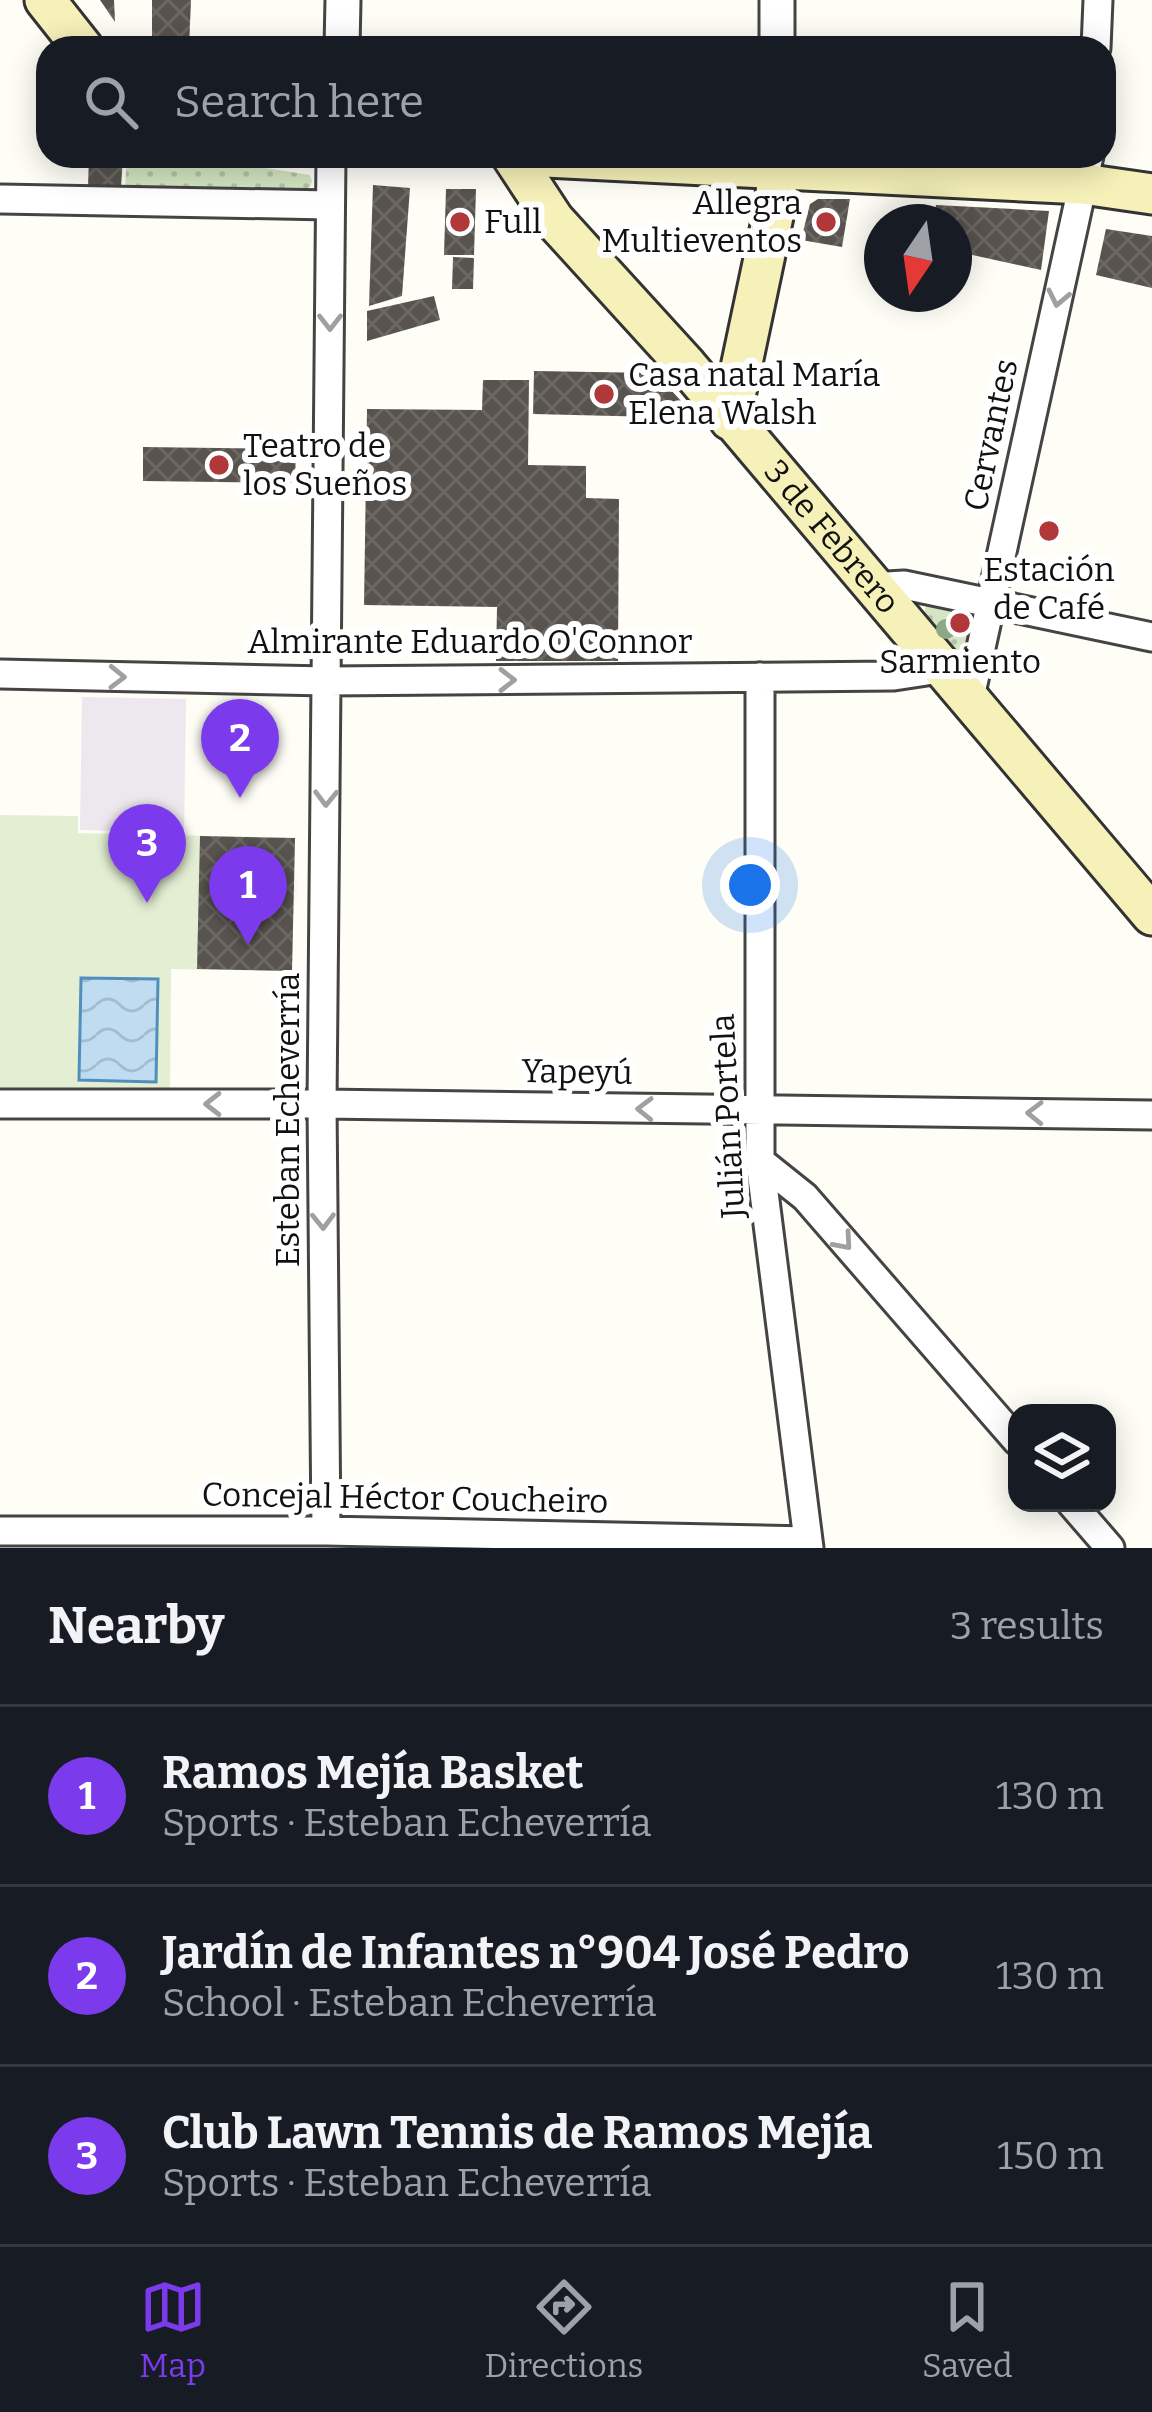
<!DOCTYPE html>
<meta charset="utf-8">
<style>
:root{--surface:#171b24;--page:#242831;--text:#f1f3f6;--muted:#9ea1a6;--line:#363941;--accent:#7c3aed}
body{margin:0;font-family:Bitter,serif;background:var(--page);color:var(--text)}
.controls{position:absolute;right:36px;bottom:36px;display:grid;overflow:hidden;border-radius:24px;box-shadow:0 6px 30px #0003}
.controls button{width:108px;height:108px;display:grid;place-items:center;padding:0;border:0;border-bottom:3px solid var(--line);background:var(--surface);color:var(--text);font:60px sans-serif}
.compass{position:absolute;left:864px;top:204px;width:108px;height:108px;border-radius:50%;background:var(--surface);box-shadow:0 6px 30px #0003;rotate:193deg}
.you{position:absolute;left:750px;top:885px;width:42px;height:42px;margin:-30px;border:9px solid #fff;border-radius:50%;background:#1a73e8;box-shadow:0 0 0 18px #1a73e833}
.badge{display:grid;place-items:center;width:78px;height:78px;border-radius:50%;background:var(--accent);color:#fff;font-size:39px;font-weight:700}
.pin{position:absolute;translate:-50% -99px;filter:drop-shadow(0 3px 6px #0008)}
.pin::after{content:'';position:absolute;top:63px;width:42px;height:36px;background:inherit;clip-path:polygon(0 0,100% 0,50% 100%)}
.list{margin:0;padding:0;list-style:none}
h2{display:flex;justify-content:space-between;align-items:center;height:156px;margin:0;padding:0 48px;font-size:51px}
h2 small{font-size:39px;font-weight:400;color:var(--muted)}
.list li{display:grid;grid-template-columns:78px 1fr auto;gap:36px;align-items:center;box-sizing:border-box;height:180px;padding:0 48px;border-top:3px solid var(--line)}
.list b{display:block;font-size:45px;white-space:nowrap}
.list p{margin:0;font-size:39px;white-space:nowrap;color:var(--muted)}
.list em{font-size:39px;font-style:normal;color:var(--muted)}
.icon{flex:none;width:66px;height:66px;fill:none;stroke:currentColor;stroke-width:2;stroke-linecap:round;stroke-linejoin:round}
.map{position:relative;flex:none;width:1152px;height:1548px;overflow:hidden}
.search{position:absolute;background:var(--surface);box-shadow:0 6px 30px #0003;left:36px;right:36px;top:36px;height:132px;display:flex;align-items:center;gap:30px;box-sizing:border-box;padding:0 42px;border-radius:36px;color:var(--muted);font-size:45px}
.sheet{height:696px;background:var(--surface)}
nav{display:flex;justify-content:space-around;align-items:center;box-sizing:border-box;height:168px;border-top:3px solid var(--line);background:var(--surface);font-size:33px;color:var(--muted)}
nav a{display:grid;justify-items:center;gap:6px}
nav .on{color:var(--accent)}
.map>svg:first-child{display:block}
</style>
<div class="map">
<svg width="1152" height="1548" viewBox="0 0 1152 1548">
<defs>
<pattern id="grass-dots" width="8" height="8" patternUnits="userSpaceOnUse" patternTransform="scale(3)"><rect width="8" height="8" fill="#d3e5c2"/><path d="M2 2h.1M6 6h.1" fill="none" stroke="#b4c3a6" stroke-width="1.8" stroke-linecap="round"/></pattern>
<pattern id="water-waves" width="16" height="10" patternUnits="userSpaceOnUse" patternTransform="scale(3)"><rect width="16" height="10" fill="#c0dcf0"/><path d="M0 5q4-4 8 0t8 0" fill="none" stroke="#a4bccd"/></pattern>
<pattern id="building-cross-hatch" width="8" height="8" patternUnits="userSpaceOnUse" patternTransform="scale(3)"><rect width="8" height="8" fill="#58534e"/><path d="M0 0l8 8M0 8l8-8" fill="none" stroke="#6b6763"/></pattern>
</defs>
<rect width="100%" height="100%" fill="#fefdf6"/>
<path fill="#ede7ee" d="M82 697 186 699 184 832 80 830Z"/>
<path fill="url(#grass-dots)" d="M127 156H190L310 175 312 181 310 187 296 193 125 189Z
M934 599 967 606 975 617 969 664 923 619 926 605Z"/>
<path fill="#e3eed3" d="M0 815 78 816V833L295 838 292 971 171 969 170 1091 0 1089Z"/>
<path fill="url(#water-waves)" stroke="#508ebe" stroke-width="3" d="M81 978 158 979 156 1082 79 1080Z"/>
<path fill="url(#building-cross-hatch)" d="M100 0H114L115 22Z
M152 0H191L189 48H152Z
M89 156H123L121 187 88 186Z
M373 185 410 188 402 296 369 306Z
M446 189H476L474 255H444Z
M818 199H850L842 247 801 240 810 204Z
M936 205 1049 211 1041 270 954 251V222H933Z
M1106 229 1152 236V288L1096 275Z
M453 257 474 258 473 289H452Z
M434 296 440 320 367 341V311Z
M534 371 655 373 697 418 533 414Z
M483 380H529L528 465 586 466V498L619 499 618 661H496L497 607 364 605 367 409 482 410Z
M143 447 296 449 295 483 143 481Z
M200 836 295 838 292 971 197 969Z"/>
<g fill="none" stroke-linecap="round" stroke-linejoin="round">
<g stroke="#444" stroke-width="33">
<path id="minor" d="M1096 48 1098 0
M0 199 330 205
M870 587 904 585 1152 637
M0 674 327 681 894 676 940 669
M760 677V1161L809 1548
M969 702 1089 156
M0 1104H322L1152 1115
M760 1161 805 1197 1017 1441
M1071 1503 1110 1548
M0 1531H326L808 1541
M326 1531 322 1104 331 156"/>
</g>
<g stroke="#444" stroke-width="39">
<path id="tertiary" d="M777 0V48
M342 48 343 0"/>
</g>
<g stroke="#333" stroke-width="45">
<g id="secondary">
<path d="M45 0 83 48"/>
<path id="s1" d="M512 156 554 220 687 366 1152 915"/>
<path d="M526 156 1083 184 1152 194"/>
<path d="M730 420 776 202 777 167"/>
</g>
</g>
<use href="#minor" stroke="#fff" stroke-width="27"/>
<use href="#tertiary" stroke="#fff" stroke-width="33"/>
<use href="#secondary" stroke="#f6f1b9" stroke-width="39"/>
</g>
<circle fill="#8ea885" cx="946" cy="629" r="10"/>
<defs><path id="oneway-chevron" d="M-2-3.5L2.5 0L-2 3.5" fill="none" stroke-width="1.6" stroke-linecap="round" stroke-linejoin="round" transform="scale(3)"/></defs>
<g stroke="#a0a0a0">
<use href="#oneway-chevron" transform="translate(1058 298) rotate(102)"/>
<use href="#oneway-chevron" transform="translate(330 322) rotate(90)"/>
<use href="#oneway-chevron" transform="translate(117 677) rotate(1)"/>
<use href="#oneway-chevron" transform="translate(507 680)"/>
<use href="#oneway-chevron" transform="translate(326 798) rotate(91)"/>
<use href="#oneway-chevron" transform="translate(213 1104) rotate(180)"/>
<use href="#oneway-chevron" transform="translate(645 1109) rotate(-179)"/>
<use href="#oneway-chevron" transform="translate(1035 1113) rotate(-179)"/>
<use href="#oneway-chevron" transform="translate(323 1221) rotate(89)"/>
<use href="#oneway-chevron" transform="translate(844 1242) rotate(49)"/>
</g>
<g fill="#b13839" stroke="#fff" stroke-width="4.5">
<circle cx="460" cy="222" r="12"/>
<circle cx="826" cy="222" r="12"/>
<circle cx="604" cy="394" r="12"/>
<circle cx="219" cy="465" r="12"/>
<circle cx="1049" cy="531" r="12"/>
<circle cx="960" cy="623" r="12"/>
</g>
<g text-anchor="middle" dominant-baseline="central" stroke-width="12" stroke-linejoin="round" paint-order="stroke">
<g font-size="33" fill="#111" stroke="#fff" text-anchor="start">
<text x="802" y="203" text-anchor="end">Allegra<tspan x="802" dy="38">Multieventos</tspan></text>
<text x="484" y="222">Full</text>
<text x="628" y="375">Casa natal María<tspan x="628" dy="38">Elena Walsh</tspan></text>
<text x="243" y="446">Teatro de<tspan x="243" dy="38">los Sueños</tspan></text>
<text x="1049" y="570" text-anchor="middle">Estación<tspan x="1049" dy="38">de Café</tspan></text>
<text x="960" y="662" text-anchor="middle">Sarmiento</text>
</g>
<g font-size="33" fill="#111" stroke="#fff">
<text transform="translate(991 435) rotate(-78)">Cervantes</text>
<text stroke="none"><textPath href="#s1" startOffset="498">3 de Febrero</textPath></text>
<text x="470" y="642">Almirante Eduardo O'Connor</text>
<text transform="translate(577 1072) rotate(1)">Yapeyú</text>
<text transform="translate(728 1116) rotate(-93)">Julián Portela</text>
<text transform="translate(288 1120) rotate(-90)">Esteban Echeverría</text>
<text transform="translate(405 1498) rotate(1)">Concejal Héctor Coucheiro</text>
</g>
</g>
</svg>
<div class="controls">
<button><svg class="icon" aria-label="layers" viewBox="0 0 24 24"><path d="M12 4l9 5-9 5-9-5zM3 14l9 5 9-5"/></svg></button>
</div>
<svg class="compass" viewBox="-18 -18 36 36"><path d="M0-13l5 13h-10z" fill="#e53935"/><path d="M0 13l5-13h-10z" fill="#9ea1a6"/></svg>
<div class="you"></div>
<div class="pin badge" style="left:248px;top:945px">1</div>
<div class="pin badge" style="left:240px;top:798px">2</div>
<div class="pin badge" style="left:147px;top:903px">3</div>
<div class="search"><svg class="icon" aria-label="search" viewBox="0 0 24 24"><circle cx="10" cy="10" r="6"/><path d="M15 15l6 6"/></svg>Search here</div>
</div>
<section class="sheet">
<h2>Nearby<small>3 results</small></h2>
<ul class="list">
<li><span class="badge">1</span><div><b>Ramos Mejía Basket</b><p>Sports · Esteban Echeverría</p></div><em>130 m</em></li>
<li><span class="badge">2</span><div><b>Jardín de Infantes n°904 José Pedro</b><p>School · Esteban Echeverría</p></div><em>130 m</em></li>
<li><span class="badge">3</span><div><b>Club Lawn Tennis de Ramos Mejía</b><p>Sports · Esteban Echeverría</p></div><em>150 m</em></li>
</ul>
</section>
<nav>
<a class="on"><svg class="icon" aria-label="map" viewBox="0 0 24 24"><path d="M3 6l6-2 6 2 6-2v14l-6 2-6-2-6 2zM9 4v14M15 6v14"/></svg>Map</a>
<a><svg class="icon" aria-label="directions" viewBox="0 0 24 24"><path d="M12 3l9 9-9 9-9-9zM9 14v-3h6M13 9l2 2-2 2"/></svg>Directions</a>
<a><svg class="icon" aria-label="saved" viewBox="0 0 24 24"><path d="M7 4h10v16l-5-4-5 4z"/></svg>Saved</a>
</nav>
